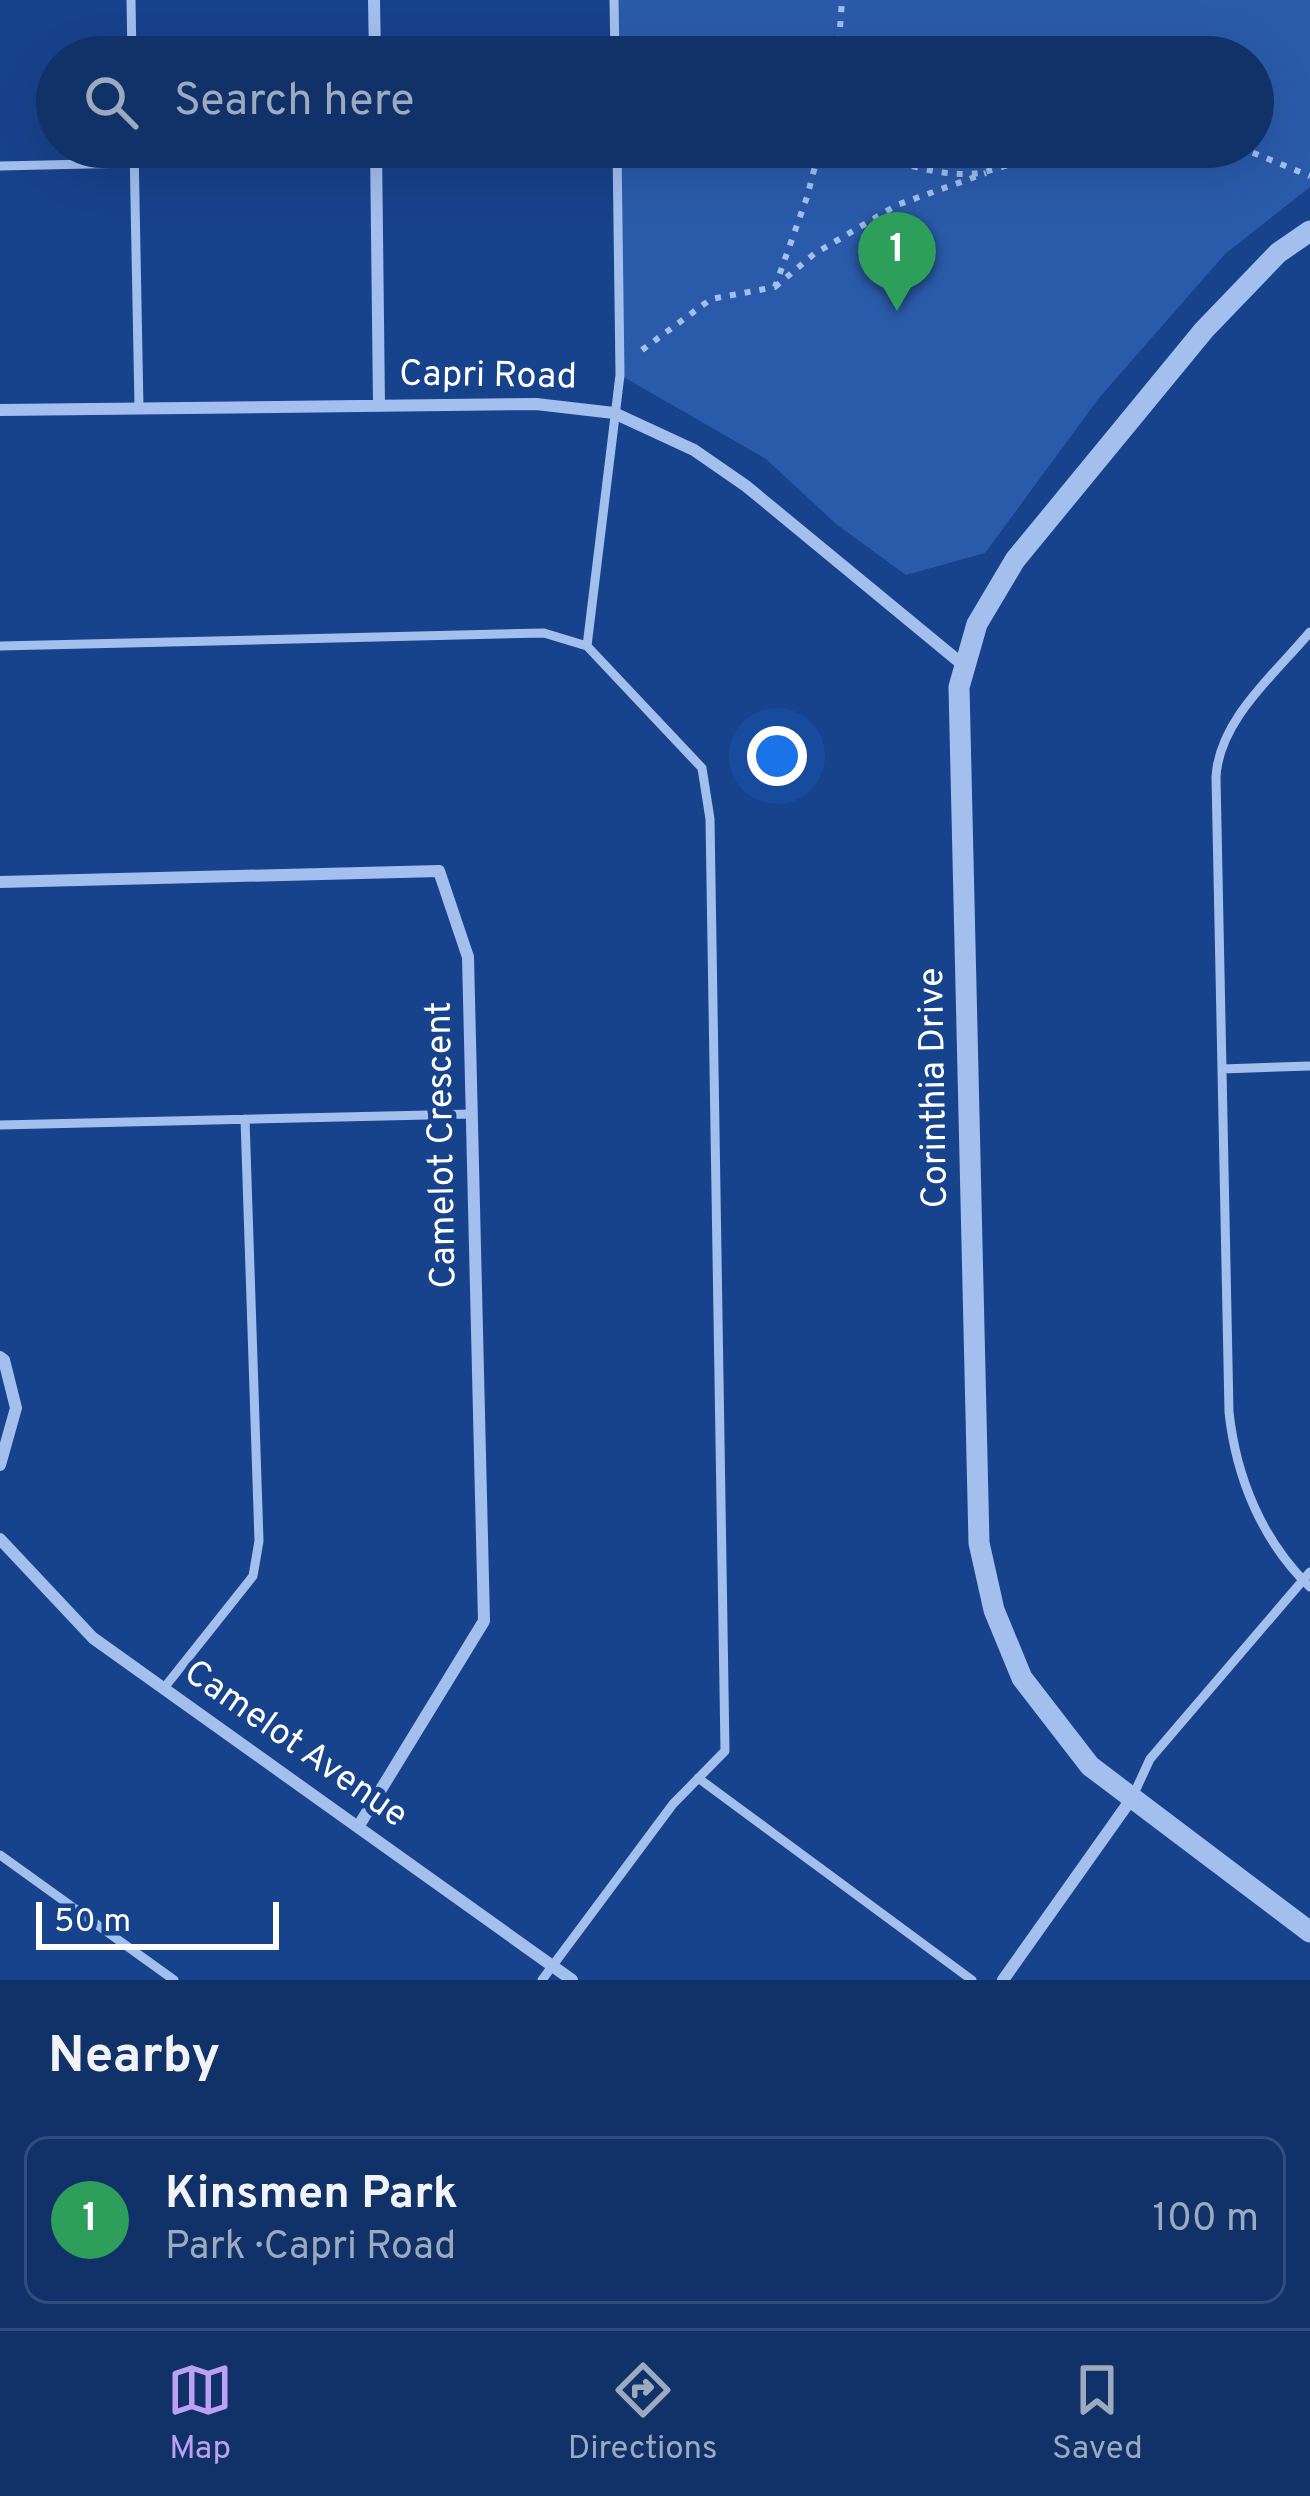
<!DOCTYPE html>
<meta charset="utf-8">
<style>
:root{--surface:#113269;--page:#1e3e71;--text:#f1f3f6;--muted:#9caac0;--line:#304d7d;--accent:#bca0f2}
body{margin:0;font-family:Overpass,sans-serif;background:var(--page);color:var(--text)}
.scale{position:absolute;left:36px;bottom:30px;width:243px;box-sizing:border-box;padding-left:12px;border:6px solid #fff;border-top:0;font-size:33px;line-height:42px;white-space:nowrap;color:#fff;-webkit-text-stroke:9px #17428c;paint-order:stroke}
.you{position:absolute;left:777px;top:756px;width:42px;height:42px;margin:-30px;border:9px solid #fff;border-radius:50%;background:#1a73e8;box-shadow:0 0 0 18px #1a73e833}
.badge{display:grid;place-items:center;width:78px;height:78px;border-radius:50%;background:var(--accent);color:#fff;font-size:39px;font-weight:700}
.pin{position:absolute;translate:-50% -99px;filter:drop-shadow(0 3px 6px #0008)}
.pin::after{content:'';position:absolute;top:63px;width:42px;height:36px;background:inherit;clip-path:polygon(0 0,100% 0,50% 100%)}
.list{margin:0;padding:0;list-style:none}
h2{display:flex;justify-content:space-between;align-items:center;height:156px;margin:0;padding:0 48px;font-size:51px}
h2 small{font-size:39px;font-weight:400;color:var(--muted)}
.list li{display:grid;grid-template-columns:78px 1fr auto;gap:36px;align-items:center;box-sizing:border-box;height:168px;margin:0 24px 24px;padding:0 24px;border:3px solid var(--line);border-radius:24px}
.list b{display:block;font-size:45px;white-space:nowrap}
.list p{margin:0;font-size:39px;white-space:nowrap;color:var(--muted)}
.list em{font-size:39px;font-style:normal;color:var(--muted)}
.icon{flex:none;width:66px;height:66px;fill:none;stroke:currentColor;stroke-width:2;stroke-linecap:round;stroke-linejoin:round}
.map{position:relative;flex:none;width:1310px;height:1980px;overflow:hidden}
.search{position:absolute;background:var(--surface);box-shadow:0 12px 48px #0002;left:36px;right:36px;top:36px;height:132px;display:flex;align-items:center;gap:30px;box-sizing:border-box;padding:0 42px;border-radius:66px;color:var(--muted);font-size:45px}
.sheet{height:348px;background:var(--surface)}
nav{display:flex;justify-content:space-around;align-items:center;box-sizing:border-box;height:168px;border-top:3px solid var(--line);background:var(--surface);font-size:33px;color:var(--muted)}
nav a{display:grid;justify-items:center;gap:6px}
nav .on{color:var(--accent)}
.map>svg:first-child{display:block}
</style>
<div class="map">
<svg width="1310" height="1980" viewBox="0 0 1310 1980">
<rect width="100%" height="100%" fill="#17428c"/>
<path fill="#2a5baa" d="M614 0H1310V187L1225 254 1099 398 985 553 906 575 836 524 766 459 620 375 617 147H1253V57H615Z"/>
<g fill="none" stroke-linecap="round" stroke-linejoin="round">
<path stroke="#a2bfee" stroke-width="6" stroke-dasharray="6 9" stroke-linecap="butt" d="M838 57 842 0
M872 147C892 167 962 180 988 171 1018 162 1048 154 1079 147
M1239 147 1310 176
M775 287 814 254 897 205 986 173
M642 350 711 299 775 287 807 197 820 147"/>
<path stroke="#a2bfee" stroke-width="9" d="M131 0 132 57
M614 0 615 57
M134 147 139 408
M0 166 134 163
M1310 632C1275 674 1219 720 1216 777L1229 1412C1236 1477 1262 1541 1310 1587
M0 646 544 633 587 646 702 768 710 819 725 1751 673 1804 542 1980
M587 646 620 375 617 147
M1222 1069 1310 1066
M0 1125 472 1114
M164 1688 253 1576 259 1541 245 1119
M698 1778 972 1980
M1132 1798 1150 1759 1310 1572
M0 1855 174 1980"/>
<path stroke="#a2bfee" stroke-width="12" d="M374 0 375 57
M376 147 379 405
M0 410 536 404 614 413 694 450 746 486 962 664
M0 882 439 871 468 957 484 1621 358 1827
M0 1357 4 1360 16 1408 0 1465
M0 1539 93 1638 572 1980
M1003 1980 1132 1798"/>
<path stroke="#a2bfee" stroke-width="21" d="M1310 231 1278 253 1204 330 1015 560 977 624 959 687 979 1543 994 1610 1022 1678 1090 1766 1310 1932"/>
</g>
<g text-anchor="middle" dominant-baseline="central" stroke-width="10" stroke-linejoin="round" paint-order="stroke">
<g font-size="36" fill="#fff" stroke="#17428c">
<text transform="translate(488 377) rotate(1)">Capri Road</text>
<text transform="translate(935 1088) rotate(-91)">Corinthia Drive</text>
<text transform="translate(443 1145) rotate(-91)">Camelot Crescent</text>
<text transform="translate(295 1745) rotate(35)">Camelot Avenue</text>
</g>
</g>
</svg>
<div class="scale">50 m</div>
<div class="you"></div>
<div class="pin badge" style="left:897px;top:311px;background:#2e9e5b">1</div>
<div class="search"><svg class="icon" aria-label="search" viewBox="0 0 24 24"><circle cx="10" cy="10" r="6"/><path d="M15 15l6 6"/></svg>Search here</div>
</div>
<section class="sheet">
<h2>Nearby<small></small></h2>
<ul class="list">
<li><span class="badge" style="background:#2e9e5b">1</span><div><b>Kinsmen Park</b><p>Park · Capri Road</p></div><em>100 m</em></li>
</ul>
</section>
<nav>
<a class="on"><svg class="icon" aria-label="map" viewBox="0 0 24 24"><path d="M3 6l6-2 6 2 6-2v14l-6 2-6-2-6 2zM9 4v14M15 6v14"/></svg>Map</a>
<a><svg class="icon" aria-label="directions" viewBox="0 0 24 24"><path d="M12 3l9 9-9 9-9-9zM9 14v-3h6M13 9l2 2-2 2"/></svg>Directions</a>
<a><svg class="icon" aria-label="saved" viewBox="0 0 24 24"><path d="M7 4h10v16l-5-4-5 4z"/></svg>Saved</a>
</nav>
